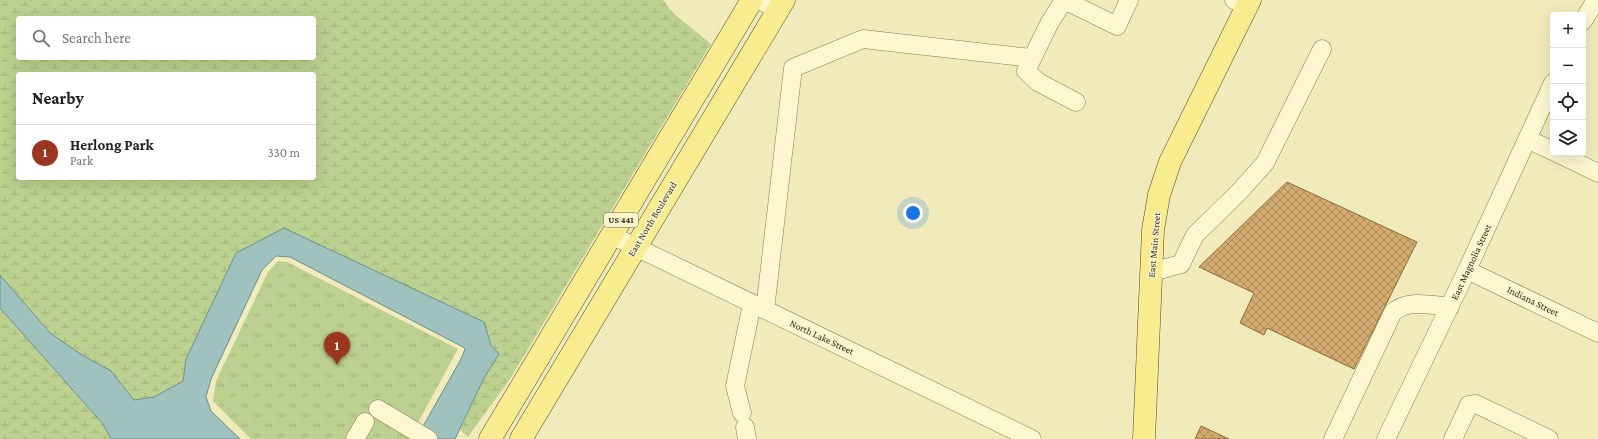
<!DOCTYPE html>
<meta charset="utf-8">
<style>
:root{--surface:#fff;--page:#f2f2f2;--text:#202124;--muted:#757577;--line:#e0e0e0;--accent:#9d361f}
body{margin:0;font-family:"Crimson Pro",serif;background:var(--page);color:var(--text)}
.controls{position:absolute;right:12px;top:12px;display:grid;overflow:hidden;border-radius:4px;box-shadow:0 4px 16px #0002}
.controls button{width:36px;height:36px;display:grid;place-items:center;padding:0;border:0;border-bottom:1px solid var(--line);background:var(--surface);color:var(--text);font:20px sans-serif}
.you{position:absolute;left:913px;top:213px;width:14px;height:14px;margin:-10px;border:3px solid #fff;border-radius:50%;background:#1a73e8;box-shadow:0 0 0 6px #1a73e833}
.badge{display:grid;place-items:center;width:26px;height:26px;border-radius:50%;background:var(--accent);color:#fff;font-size:13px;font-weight:700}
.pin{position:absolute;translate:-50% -33px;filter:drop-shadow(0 1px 2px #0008)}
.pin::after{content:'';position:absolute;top:21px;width:14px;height:12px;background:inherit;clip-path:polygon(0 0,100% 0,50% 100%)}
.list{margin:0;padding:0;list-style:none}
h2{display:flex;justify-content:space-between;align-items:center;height:52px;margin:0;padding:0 16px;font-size:17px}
h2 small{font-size:13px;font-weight:400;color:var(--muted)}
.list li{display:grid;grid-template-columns:26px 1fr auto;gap:12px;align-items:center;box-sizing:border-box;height:56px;padding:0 16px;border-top:1px solid var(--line)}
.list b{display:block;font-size:15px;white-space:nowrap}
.list p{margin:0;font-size:13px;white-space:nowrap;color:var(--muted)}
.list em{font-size:13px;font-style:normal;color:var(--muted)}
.icon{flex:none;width:22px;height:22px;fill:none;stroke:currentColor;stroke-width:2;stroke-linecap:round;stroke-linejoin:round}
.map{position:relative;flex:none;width:1598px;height:439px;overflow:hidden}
.search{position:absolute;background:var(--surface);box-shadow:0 4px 16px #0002;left:16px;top:16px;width:300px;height:44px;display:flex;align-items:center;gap:10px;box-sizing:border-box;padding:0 14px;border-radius:4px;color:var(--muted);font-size:15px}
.panel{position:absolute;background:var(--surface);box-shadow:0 4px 16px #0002;left:16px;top:72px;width:300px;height:108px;border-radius:4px}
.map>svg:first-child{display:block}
</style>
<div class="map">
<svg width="1598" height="439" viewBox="0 0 1598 439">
<defs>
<pattern id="wetland-marsh" width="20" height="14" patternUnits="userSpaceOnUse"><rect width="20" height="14" fill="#bcd08f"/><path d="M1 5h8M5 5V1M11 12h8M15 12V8" fill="none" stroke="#a2b37b"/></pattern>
<pattern id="park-tufts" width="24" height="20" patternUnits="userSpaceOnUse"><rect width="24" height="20" fill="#bcd08f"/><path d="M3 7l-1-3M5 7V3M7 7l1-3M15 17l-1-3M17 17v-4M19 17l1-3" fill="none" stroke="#a2b37b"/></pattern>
<pattern id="building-cross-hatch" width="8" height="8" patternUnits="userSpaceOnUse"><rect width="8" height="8" fill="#d3ab6e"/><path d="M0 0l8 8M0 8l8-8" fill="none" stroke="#ac8c5a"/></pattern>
</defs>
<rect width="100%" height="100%" fill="#f1ebbb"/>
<path fill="url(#wetland-marsh)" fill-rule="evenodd" d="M0 0H663L673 13 711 44 510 379 468 437 460 430 484 378 499 354 491 345 484 322 284 228 236 253 186 359 183 381 154 397 134 400 111 371 82 355 50 333 0 275ZM18 18H314V58H18ZM18 74H314V178H18Z
M0 308 103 424 111 439H0Z"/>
<path fill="url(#park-tufts)" d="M278 261 287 262 458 349 409 439H251L213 401 216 381 268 272Z"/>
<path fill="#a0c2be" stroke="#67908d" d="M284 228 484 322 491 345 499 354 484 378 455 439H429L421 430 461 359 465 349 463 347 290 257 276 256 262 270 211 379 206 397 211 411 240 439H111L103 424 0 308V275L50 333 82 355 111 371 134 400 154 397 183 381 186 359 236 253Z"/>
<path fill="url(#building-cross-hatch)" stroke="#8b6838" d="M1287 182 1417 242 1354 369 1267 328 1264 335 1240 323 1254 293 1199 267Z
M1201 426 1229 439H1195Z"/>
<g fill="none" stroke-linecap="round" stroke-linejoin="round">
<g stroke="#8a7b54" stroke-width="19">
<path id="minor" d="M760 0 777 10
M1064 0 1049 24 1026 71 1038 82 1076 102
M1064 0 1117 26 1129 0
M1234 0 1247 6
M1583 21 1596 0
M1527 139 1553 151
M1557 153 1598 173
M611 235 1032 439
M1467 270 1598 333
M1152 272 1181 264 1195 235 1239 192 1265 163 1322 49
M765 310 793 68 863 39 1031 58
M378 409 428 439
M742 413 735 386 752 304
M745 427 747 439
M355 439 365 422
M1333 439 1393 312C1409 299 1431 305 1450 307
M1386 439 1467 270 1553 83
M1453 439 1469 405 1476 404 1549 439"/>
</g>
<g stroke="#564729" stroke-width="23">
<path id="major" d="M490 439 752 0
M521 439 784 0
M1144 439 1153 230 1159 195 1170 162 1250 0"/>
</g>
<use href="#minor" stroke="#fcf7cf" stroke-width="18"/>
<use href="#major" stroke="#f9ec8f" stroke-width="22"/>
</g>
<g text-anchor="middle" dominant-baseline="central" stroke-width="3" stroke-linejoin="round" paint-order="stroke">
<rect fill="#f8f4cc" stroke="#71694f" stroke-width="1" x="604" y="213" width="34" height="14" rx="3"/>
<g font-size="9" font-weight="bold" fill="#372e1a">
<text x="621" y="220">US 441</text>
</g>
<g font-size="10" fill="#372e1a" stroke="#f8f4cc">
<text transform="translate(652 219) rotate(-59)">East North Boulevard</text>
<text transform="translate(1154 245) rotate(-85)">East Main Street</text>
<text transform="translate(1471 262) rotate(-65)">East Magnolia Street</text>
<text transform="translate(1533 301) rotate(26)">Indiana Street</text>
<text transform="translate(822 337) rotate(25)">North Lake Street</text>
</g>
</g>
</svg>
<div class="controls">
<button>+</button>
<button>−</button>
<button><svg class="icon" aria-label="locate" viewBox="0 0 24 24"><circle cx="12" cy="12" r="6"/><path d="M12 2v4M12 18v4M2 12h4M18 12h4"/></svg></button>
<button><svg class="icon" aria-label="layers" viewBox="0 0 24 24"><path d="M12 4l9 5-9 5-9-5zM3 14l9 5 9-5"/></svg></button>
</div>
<div class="you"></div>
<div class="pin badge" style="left:337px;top:365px">1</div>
<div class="search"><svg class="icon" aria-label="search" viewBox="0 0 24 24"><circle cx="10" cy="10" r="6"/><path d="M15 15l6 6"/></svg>Search here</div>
<section class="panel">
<h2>Nearby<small></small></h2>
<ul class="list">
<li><span class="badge">1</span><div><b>Herlong Park</b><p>Park</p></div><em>330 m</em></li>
</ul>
</section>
</div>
